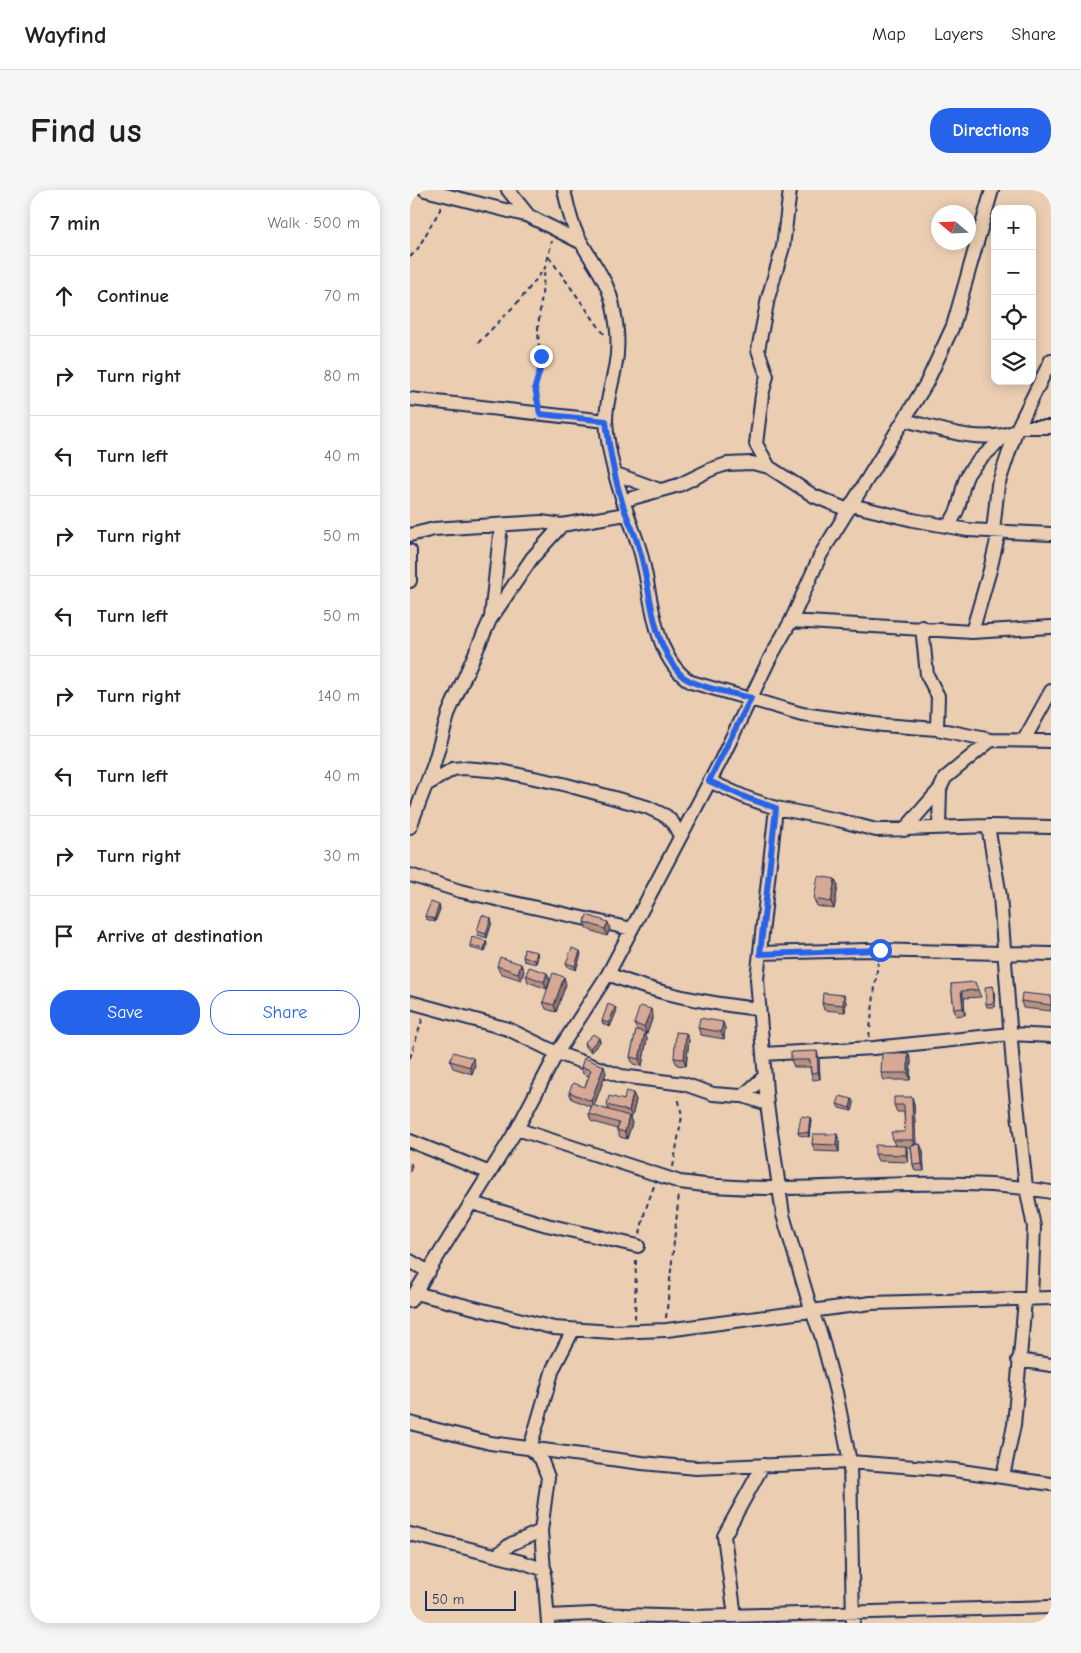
<!DOCTYPE html>
<meta charset="utf-8">
<style>
:root{--surface:#fff;--page:#f6f6f6;--text:#202124;--muted:#757577;--line:#e0e0e0;--accent:#2563eb}
body{margin:0;font-family:"Comic Neue",sans-serif;background:var(--page);color:var(--text)}
.controls{position:absolute;right:15px;top:15px;display:grid;overflow:hidden;border-radius:10px;box-shadow:0 2px 12px #0003}
.controls button{width:45px;height:45px;display:grid;place-items:center;padding:0;border:0;border-bottom:1px solid var(--line);background:var(--surface);color:var(--text);font:25px sans-serif}
.compass{position:absolute;left:521px;top:15px;width:45px;height:45px;border-radius:50%;background:var(--surface);box-shadow:0 2px 12px #0003;rotate:289deg}
.scale{position:absolute;left:15px;bottom:12px;width:91px;box-sizing:border-box;padding-left:5px;border:2px solid #1b2f5e;border-top:0;font-size:14px;line-height:18px;white-space:nowrap;color:#1b2f5e;-webkit-text-stroke:4px #ebceb1;paint-order:stroke}
.stop{position:absolute;width:15px;height:15px;margin:-11px;border:4px solid #2563eb;border-radius:50%;background:#fff}
.stop.end{background:#2563eb;border-color:#fff;box-shadow:0 1px 5px #0008}
.list{margin:0;padding:0;list-style:none}
h2{display:flex;justify-content:space-between;align-items:center;height:65px;margin:0;padding:0 20px;font-size:21px}
h2 small{font-size:16px;font-weight:400;color:var(--muted)}
.list li{display:grid;grid-template-columns:32px 1fr auto;gap:15px;align-items:center;box-sizing:border-box;height:80px;padding:0 20px;border-top:1px solid var(--line)}
.list b{display:block;font-size:19px;white-space:nowrap}
.list em{font-size:16px;font-style:normal;color:var(--muted)}
.actions{display:flex;gap:10px;padding:15px 20px}
.actions a{flex:1;padding:11px 0;border:1px solid var(--accent);border-radius:20px;text-align:center;font-size:18px;color:var(--accent)}
.actions .main{background:var(--accent);color:#fff}
.icon{flex:none;width:28px;height:28px;fill:none;stroke:currentColor;stroke-width:2;stroke-linecap:round;stroke-linejoin:round}
.map{position:relative;flex:none;width:641px;height:1433px;overflow:hidden;border-radius:20px}
header{display:flex;align-items:center;gap:30px;box-sizing:border-box;height:70px;padding:0 25px;background:var(--surface);border-bottom:1px solid var(--line)}
header strong{font-size:24px}
nav{display:flex;gap:28px;margin-inline-start:auto;font-size:18px}
.intro{display:flex;align-items:center;justify-content:space-between;box-sizing:border-box;height:120px;padding:0 30px}
h1{margin:0;font-size:35px}
.button{padding:12px 22px;border-radius:20px;background:var(--accent);color:#fff;font-size:18px;font-weight:700}
main{display:flex;gap:30px;padding:0 30px}
aside{flex:1;background:var(--surface);border-radius:20px;box-shadow:0 2px 12px #0003}
.map>svg:first-child{display:block}
</style>
<header>
<strong>Wayfind</strong>
<nav><a>Map</a><a>Layers</a><a>Share</a></nav>
</header>
<div class="intro"><h1>Find us</h1><a class="button">Directions</a></div>
<main>
<aside>
<h2>7 min<small>Walk · 500 m</small></h2>
<ul class="list">
<li><svg class="icon" aria-label="ahead" viewBox="0 0 24 24"><path d="M12 20V5M6 11l6-6 6 6"/></svg><div><b>Continue</b></div><em>70 m</em></li>
<li><svg class="icon" aria-label="right" viewBox="0 0 24 24"><path d="M7 20v-9h11M14 6l5 5-5 5"/></svg><div><b>Turn right</b></div><em>80 m</em></li>
<li><svg class="icon" aria-label="left" viewBox="0 0 24 24"><path d="M17 20v-9H6M10 6l-5 5 5 5"/></svg><div><b>Turn left</b></div><em>40 m</em></li>
<li><svg class="icon" aria-label="right" viewBox="0 0 24 24"><path d="M7 20v-9h11M14 6l5 5-5 5"/></svg><div><b>Turn right</b></div><em>50 m</em></li>
<li><svg class="icon" aria-label="left" viewBox="0 0 24 24"><path d="M17 20v-9H6M10 6l-5 5 5 5"/></svg><div><b>Turn left</b></div><em>50 m</em></li>
<li><svg class="icon" aria-label="right" viewBox="0 0 24 24"><path d="M7 20v-9h11M14 6l5 5-5 5"/></svg><div><b>Turn right</b></div><em>140 m</em></li>
<li><svg class="icon" aria-label="left" viewBox="0 0 24 24"><path d="M17 20v-9H6M10 6l-5 5 5 5"/></svg><div><b>Turn left</b></div><em>40 m</em></li>
<li><svg class="icon" aria-label="right" viewBox="0 0 24 24"><path d="M7 20v-9h11M14 6l5 5-5 5"/></svg><div><b>Turn right</b></div><em>30 m</em></li>
<li><svg class="icon" aria-label="arrive" viewBox="0 0 24 24"><path d="M6 21V4h12l-3 4 3 4H6"/></svg><div><b>Arrive at destination</b></div></li>
</ul>
<div class="actions"><a class="main">Save</a><a>Share</a></div>
</aside>
<div class="map">
<svg width="641" height="1433" viewBox="0 0 641 1433">
<rect width="100%" height="100%" fill="#ebceb1"/>
<filter id="ink" filterUnits="userSpaceOnUse"><feTurbulence type="fractalNoise" baseFrequency=".02" numOctaves="2"/><feDisplacementMap in="SourceGraphic" scale="10" xChannelSelector="R" yChannelSelector="G"/><feConvolveMatrix kernelMatrix="1 2 1 2 8 2 1 2 1" color-interpolation-filters="sRGB"/></filter>
<g filter="url(#ink)">
<g fill="none" stroke-linecap="round" stroke-linejoin="round">
<g stroke="#1b2f5e" stroke-width="16">
<path id="minor" d="M15 0 119 26 172 53
M98 0 119 26
M154 0C157 13 160 28 165 40 178 69 199 88 204 121 208 140 209 159 205 178 202 195 196 212 196 230 198 274 214 313 228 354 243 397 239 465 281 492L392 524 473 535 527 539 581 550 641 551
M0 209 196 231
M495 230C529 239 572 255 606 241
M608 237H641
M359 277 346 254 352 205 357 186 348 160 358 108 373 57 380 0
M206 284 247 299
M212 311 269 295 302 279 317 274 342 273 359 277 404 306 438 320
M441 315 503 330 558 340 641 344
M539 335C542 330 546 324 548 318 552 306 552 295 558 284 567 268 583 260 594 246
M583 341 588 295 606 241 641 170
M0 345 24 339 131 332 152 335 216 324
M0 361V391
M81 427 91 335
M381 431 562 442 641 437
M512 437 517 485 528 506 527 539
M562 442 580 380 589 342
M614 550 641 501
M299 591 337 608 366 618 428 630 466 640 578 636 641 637
M16 595 43 579 53 578 91 581 153 594 237 617 256 626 263 633 270 646
M366 618 347 789 357 914 373 1025 401 1119 411 1145 426 1202 440 1272 443 1433
M578 636 590 706 603 876 616 997 624 1037 621 1109
M0 637 24 574 39 522 80 430 122 368 152 335
M529 637 530 599 535 588 581 550
M494 640 530 599
M0 685 50 701 222 739
M350 763 456 760 641 764
M198 784C247 804 296 813 348 819
M0 812 98 839 147 863 211 886 274 894 303 904 330 906H333L355 886
M353 864 464 858 600 844 641 846
M333 906 357 914
M107 939 270 992C393 1010 519 980 641 1002
M0 951 80 983
M62 1013 137 1035 228 1056
M0 1071 19 1082
M5 1103 144 1138 202 1142 257 1140 461 1113 641 1108
M0 1111 107 939 147 863 198 784 311 570 360 468 381 431 411 364 516 194 543 136 582 0
M608 1170 641 1175
M0 1233 80 1253 232 1273 286 1278 440 1272 544 1280 641 1294
M593 1286 604 1235 615 1110
M0 1344 112 1372 135 1380
M87 1365 101 1354 131 1341
M138 1426 182 1424 283 1427 641 1417
M325 1426 314 1346 353 1275
M138 1433 131 1341 138 1287 131 1269 120 1258 143 1179 163 1140"/>
</g>
<path stroke="#1b2f5e" stroke-width="2" stroke-dasharray="5 4" stroke-linecap="butt" d="M0 67 7 60 32 16
M139 67 194 144
M68 153 110 110 135 78 142 51
M126 211 125 197 132 169 129 160 128 138 135 78
M459 847 468 772
M0 868 13 827
M263 977 272 926 268 906
M230 1044 235 1021 244 996
M256 1128 269 1004
M225 1129 226 1069"/>
<use href="#minor" stroke="#ebceb1" stroke-width="12"/>
</g>
<path fill="#b9917f" stroke="#1b2f5e" d="M425 689 428 696 424 719 407 716 404 709Z
M29 715 30 719 25 732 16 729 15 726Z
M82 732 77 748 68 745 67 741Z
M174 732 200 739 197 746 177 739Z
M76 751 77 755 75 762 61 758 60 755Z
M171 764 166 780 158 777 156 773Z
M128 766 126 774 114 771 113 767Z
M87 776 114 781 111 790 90 783Z
M137 783 140 790 137 799 118 792 116 785Z
M156 794 146 822 136 819 133 812Z
M541 794 568 800 571 807 554 808 555 825 546 826 544 819Z
M584 800 585 817H577L576 814Z
M641 806V821L613 818 611 811Z
M436 812 435 822 414 820 412 813Z
M207 820 200 837 193 834 192 831Z
M243 826 237 844H235L237 849 232 876 223 874 220 867 227 840 224 834Z
M288 838H315L314 849 291 845Z
M189 848 190 852 181 862 175 857 174 853Z
M279 850 276 876 267 875 264 868Z
M498 863 501 870 500 890H474L471 883Z
M409 868 410 889 403 890 401 883 400 877H384L381 870Z
M40 871 65 875 62 884 43 878Z
M171 877 196 883 184 916 199 920 197 915 214 910 223 903 226 910 222 927H220L222 933 217 949 210 947 207 940V939L181 931 179 924 181 917 162 909 159 902 175 897 179 886 173 884Z
M502 907 504 914 506 955 510 954 513 961 514 981H505L503 975 501 957H496L498 963V972L468 971 465 964 485 956 483 950 495 942 494 922H487L484 915Z
M442 909 444 913 442 921 429 918 427 914Z
M400 927 401 931 399 947 389 945 388 942Z
M427 944 429 951V962L405 961 402 954Z"/>
<path fill="#967668" stroke="#1b2f5e" d="M425 689 428 696 424 719 421 712Z
M29 715 30 719 25 732 24 729Z
M81 728 82 732 77 748 76 744Z
M198 732 200 739 197 746 195 739Z
M76 751 77 755 75 762 74 759Z
M170 761 171 764 166 780 165 776Z
M127 762 128 766 126 774 125 770Z
M111 774 114 781 111 790 108 783Z
M137 783 140 790 137 799 134 792Z
M154 787 156 794 146 822 144 815Z
M583 796 584 800 585 817 584 813Z
M551 801 554 808 555 825 553 818Z
M434 805 436 812 435 822 433 815Z
M205 817 207 820 200 837 199 833Z
M241 819 243 826 237 844 234 837Z
M313 832 315 838 314 849 311 842Z
M235 842 237 849 232 876 229 869Z
M276 843 279 850 276 876 274 869Z
M189 848 190 852 181 862 180 858Z
M407 861 409 868 410 889 408 882Z
M498 863 501 870 500 890 498 883Z
M63 868 65 875 62 884 60 877Z
M194 876 196 883 183 918 181 911Z
M223 903 226 910 222 927 219 921Z
M502 907 504 914 506 957 503 950Z
M442 909 444 913 442 921 440 918Z
M219 926 222 933 217 949 215 942Z
M400 927 401 931 399 947 398 943Z
M427 944 429 951V962L426 955Z
M510 954 513 961 514 981 512 974Z
M496 956 498 963V972L496 965Z
M1 973 2 976 0 982V975Z"/>
<path fill="#d7a994" stroke="#1b2f5e" d="M408 686 425 689 421 712 404 709Z
M21 712 29 715 24 729 15 726Z
M72 725 81 728 76 744 67 741Z
M177 725 198 732 195 739 174 732Z
M62 747 76 751 74 759 60 755Z
M162 758 170 761 165 776 156 773Z
M114 759 127 762 125 770 113 767Z
M90 767 111 774 108 783 87 776Z
M119 777 137 783 134 792 116 785Z
M143 783 154 787 144 815 133 812Z
M565 792 568 800 551 801 553 818 544 819 541 794Z
M583 796 584 813 576 814 575 797Z
M413 803 434 805 433 815 412 813Z
M612 803 641 806V815L611 811Z
M198 814 205 817 199 833 192 831Z
M230 816 241 819 234 837 224 834Z
M290 828 313 832 311 842 288 838Z
M226 840 235 842 229 869 220 867Z
M266 842 276 843 274 869 264 868Z
M183 844 189 848 180 858 174 853Z
M407 861 408 882 401 883 400 870H381V862Z
M43 862 63 868 60 877 40 871Z
M472 863H498V883H471Z
M174 868 194 876 181 911 159 902 163 893 175 897 181 880 171 877Z
M216 901 223 903 219 921 197 915 199 906 214 910Z
M430 906 442 909 440 918 427 914Z
M484 907H502L503 950H483L481 942H495L494 915H484Z
M182 915 219 926 215 942 207 940 209 933 179 924Z
M391 926 400 927 398 943 388 942Z
M403 944H427L426 955 402 954Z
M510 954 512 974 503 975 501 955Z
M465 955 496 956V965L465 964Z"/>
</g>
<g fill="none" stroke-linecap="round" stroke-linejoin="round" filter="url(#ink)">
<path stroke="#2563eb" stroke-width="6" d="M131 166 132 173 125 197 130 224 196 231C199 258 204 286 212 312 216 327 224 340 228 355 242 397 239 449 270 484 282 497 323 503 341 508L299 591 337 608 366 618 350 764 470 760"/>
</g>
</svg>
<div class="controls">
<button>+</button>
<button>−</button>
<button><svg class="icon" aria-label="locate" viewBox="0 0 24 24"><circle cx="12" cy="12" r="6"/><path d="M12 2v4M12 18v4M2 12h4M18 12h4"/></svg></button>
<button><svg class="icon" aria-label="layers" viewBox="0 0 24 24"><path d="M12 4l9 5-9 5-9-5zM3 14l9 5 9-5"/></svg></button>
</div>
<svg class="compass" viewBox="-18 -18 36 36"><path d="M0-13l5 13h-10z" fill="#e53935"/><path d="M0 13l5-13h-10z" fill="#757577"/></svg>
<div class="scale">50 m</div>
<div class="stop" style="left:470px;top:760px"></div>
<div class="stop end" style="left:131px;top:166px"></div>
</div>
</main>
